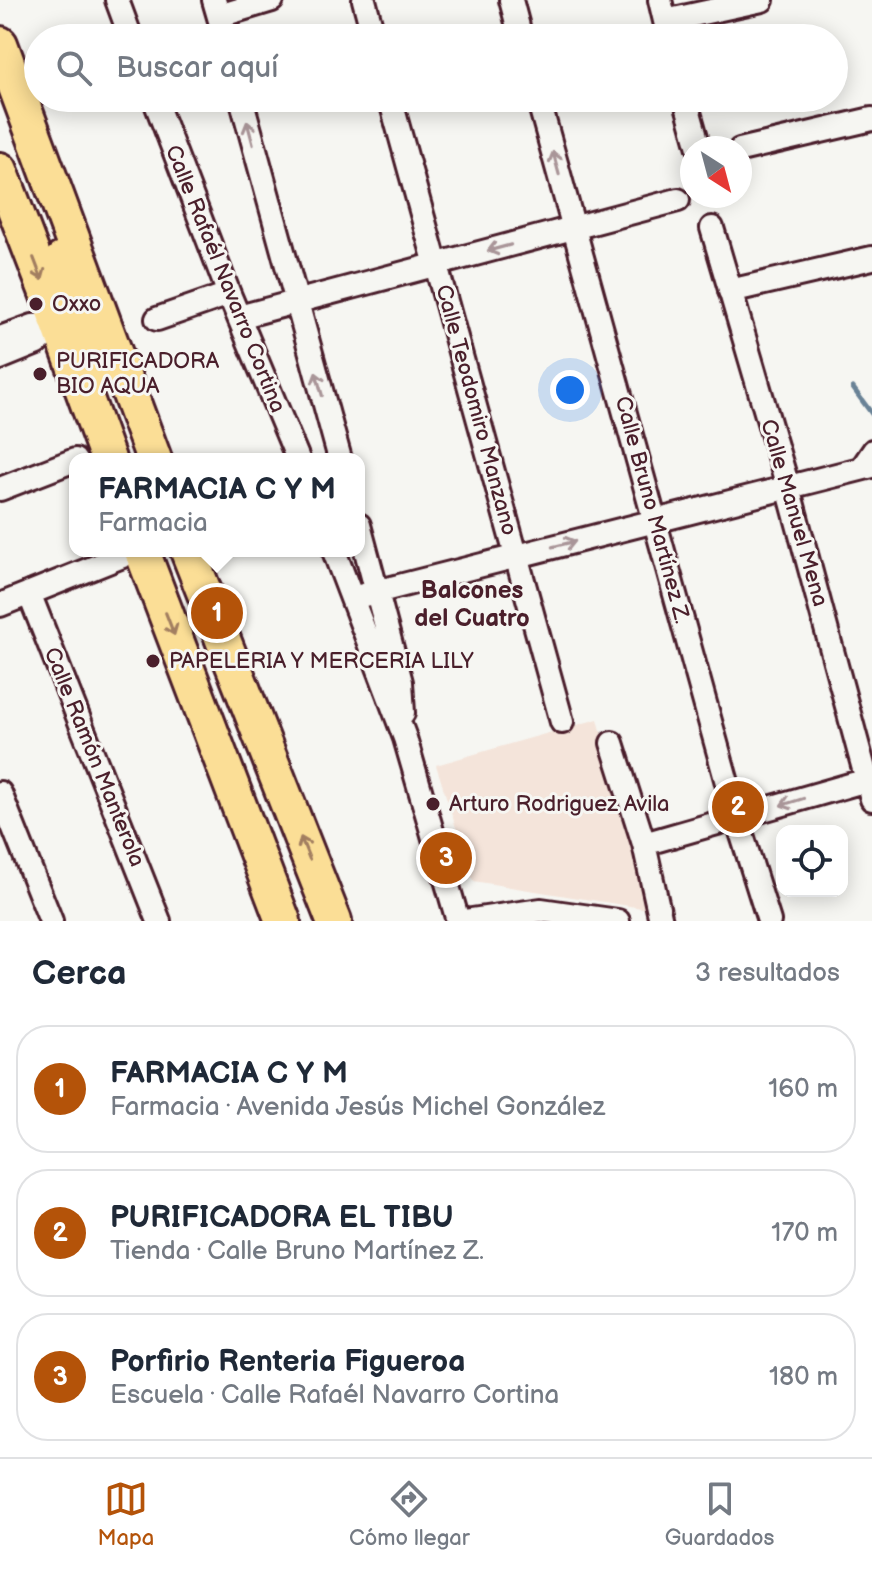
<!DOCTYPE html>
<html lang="es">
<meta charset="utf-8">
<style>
:root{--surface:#fff;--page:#f2f2f3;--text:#1f2937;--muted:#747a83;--line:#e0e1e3;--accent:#b45309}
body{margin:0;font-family:"Balsamiq Sans",sans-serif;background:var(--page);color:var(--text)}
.controls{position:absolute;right:24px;bottom:24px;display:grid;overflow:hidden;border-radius:16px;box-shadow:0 4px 20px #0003}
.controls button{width:72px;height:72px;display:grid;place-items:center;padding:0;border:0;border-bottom:2px solid var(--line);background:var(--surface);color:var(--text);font:40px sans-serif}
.compass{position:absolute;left:680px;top:136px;width:72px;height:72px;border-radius:50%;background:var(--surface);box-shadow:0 4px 20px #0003;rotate:144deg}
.you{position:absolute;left:570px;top:390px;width:28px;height:28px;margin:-20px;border:6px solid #fff;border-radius:50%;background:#1a73e8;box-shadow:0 0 0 12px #1a73e833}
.badge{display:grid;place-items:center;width:52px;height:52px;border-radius:50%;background:var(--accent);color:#fff;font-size:26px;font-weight:700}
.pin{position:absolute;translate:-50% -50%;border:4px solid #fff;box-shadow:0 2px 8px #0006}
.popup{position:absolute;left:69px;top:453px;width:296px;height:104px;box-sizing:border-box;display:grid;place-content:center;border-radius:16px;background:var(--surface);filter:drop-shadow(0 2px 6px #0005);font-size:26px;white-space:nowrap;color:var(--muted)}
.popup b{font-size:30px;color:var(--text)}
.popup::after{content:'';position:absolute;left:50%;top:100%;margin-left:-16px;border:16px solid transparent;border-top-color:var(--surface)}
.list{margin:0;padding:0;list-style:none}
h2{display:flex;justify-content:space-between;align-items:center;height:104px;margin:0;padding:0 32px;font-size:34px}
h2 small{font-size:26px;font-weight:400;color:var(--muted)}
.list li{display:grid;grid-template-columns:52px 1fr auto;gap:24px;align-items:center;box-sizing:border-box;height:128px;margin:0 16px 16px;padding:0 16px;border:2px solid var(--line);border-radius:32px}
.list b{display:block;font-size:30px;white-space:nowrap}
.list p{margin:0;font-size:26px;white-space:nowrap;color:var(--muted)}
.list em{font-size:26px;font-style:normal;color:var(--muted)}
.icon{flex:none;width:44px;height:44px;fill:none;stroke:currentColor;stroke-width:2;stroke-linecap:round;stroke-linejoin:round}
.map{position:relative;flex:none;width:872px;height:921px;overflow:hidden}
.search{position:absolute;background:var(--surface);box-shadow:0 4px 20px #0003;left:24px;right:24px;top:24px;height:88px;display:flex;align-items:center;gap:20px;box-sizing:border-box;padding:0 28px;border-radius:44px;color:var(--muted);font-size:30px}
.sheet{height:536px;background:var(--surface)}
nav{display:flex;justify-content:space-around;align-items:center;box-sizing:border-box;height:112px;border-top:2px solid var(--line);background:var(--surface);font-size:22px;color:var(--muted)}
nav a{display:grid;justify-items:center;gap:4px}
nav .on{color:var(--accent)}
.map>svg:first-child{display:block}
</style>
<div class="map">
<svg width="872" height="921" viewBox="0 0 872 921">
<rect width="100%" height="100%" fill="#f6f6f2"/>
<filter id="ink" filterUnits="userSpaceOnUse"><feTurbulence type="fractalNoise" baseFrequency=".0125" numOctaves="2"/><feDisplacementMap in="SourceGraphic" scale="16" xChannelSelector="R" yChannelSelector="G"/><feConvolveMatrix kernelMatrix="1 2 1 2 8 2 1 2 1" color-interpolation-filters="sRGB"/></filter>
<g filter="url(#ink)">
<path fill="#f4e4da" d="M598 719 648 909 473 881 436 765Z"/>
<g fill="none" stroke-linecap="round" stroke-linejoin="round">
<path stroke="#698296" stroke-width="5" d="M853 388 872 414"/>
<g stroke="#4a1f2b" stroke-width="22">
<path id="pedestrian" d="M857 470 872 448"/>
</g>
<g stroke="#4a1f2b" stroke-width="28">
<path id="minor" d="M117 0 131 38
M214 0 225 38
M364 0 374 38
M511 0 521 38
M660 0 669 38
M219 16 272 0
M665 21 762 0
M154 98 229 294 298 459
M241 98 340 459
M390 98 562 722
M538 98 737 819 769 921
M685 98 699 148
M740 150 872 119
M712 228 788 487 872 799
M730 291 872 258
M239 317 678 200
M157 319 229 294
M0 338 33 326 59 324
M0 358 37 343 59 324
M0 489 75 460
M359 525 401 682 403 713
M334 551 405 738 458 921
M29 593 159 921
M352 598 872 466
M0 605 135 551
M612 743 644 844 661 921
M0 793 51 921
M644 844 867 780
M465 921 541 910 618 921"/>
</g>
<g stroke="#4a1f2b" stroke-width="40">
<path id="primary" d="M0 44 154 459
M0 170 59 324 108 459
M62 260C75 291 76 294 59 324L79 330 94 347 104 372
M142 551 283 921
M188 551 334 921"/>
</g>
<use href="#pedestrian" stroke="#f6f6f2" stroke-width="16"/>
<use href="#minor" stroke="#f6f6f2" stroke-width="22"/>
<use href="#primary" stroke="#fbde96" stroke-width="34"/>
</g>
<defs><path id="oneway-shaft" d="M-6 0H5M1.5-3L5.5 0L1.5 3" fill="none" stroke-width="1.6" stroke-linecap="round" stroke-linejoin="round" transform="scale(2)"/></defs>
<g stroke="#a99598">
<use href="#oneway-shaft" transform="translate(250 133) rotate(-105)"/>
<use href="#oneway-shaft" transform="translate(556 163) rotate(-105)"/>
<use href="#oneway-shaft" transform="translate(499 248) rotate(165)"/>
<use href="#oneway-shaft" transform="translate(319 384) rotate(-106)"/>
<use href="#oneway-shaft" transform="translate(564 544) rotate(-14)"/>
<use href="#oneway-shaft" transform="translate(792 802) rotate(163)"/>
</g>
<g stroke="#a27e60">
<use href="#oneway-shaft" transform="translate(38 269) rotate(69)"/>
<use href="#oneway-shaft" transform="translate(170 624) rotate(69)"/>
<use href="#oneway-shaft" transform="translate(305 848) rotate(-112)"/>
</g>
</g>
<g fill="#4a1f2b" stroke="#f6f6f2" stroke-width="3">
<circle cx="36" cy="304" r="8"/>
<circle cx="40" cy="374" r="8"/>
<circle cx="153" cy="661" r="8"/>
<circle cx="433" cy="804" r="8"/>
</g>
<g text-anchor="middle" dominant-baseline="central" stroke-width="6" stroke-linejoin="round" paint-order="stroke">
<g font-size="22" fill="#4a1f2b" stroke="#f6f6f2">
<text transform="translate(225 279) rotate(68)">Calle Rafaél Navarro Cortina</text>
<text transform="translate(476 410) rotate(75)">Calle Teodomiro Manzano</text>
<text transform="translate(652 510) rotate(75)">Calle Bruno Martínez Z.</text>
<text transform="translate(794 513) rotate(74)">Calle Manuel Mena</text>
<text transform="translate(94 757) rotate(68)">Calle Ramón Manterola</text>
</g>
<g font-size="22" fill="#4a1f2b" stroke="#f6f6f2" text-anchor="start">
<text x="52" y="304">Oxxo</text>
<text x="56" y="361">PURIFICADORA<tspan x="56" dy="25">BIO AQUA</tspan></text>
<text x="169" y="661">PAPELERIA Y MERCERIA LILY</text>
<text x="449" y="804">Arturo Rodriguez Avila</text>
</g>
<g font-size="24" font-weight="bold" fill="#4a1f2b" stroke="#f6f6f2">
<text x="472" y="590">Balcones<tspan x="472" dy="28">del Cuatro</tspan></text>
</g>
</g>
</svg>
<div class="controls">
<button><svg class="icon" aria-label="locate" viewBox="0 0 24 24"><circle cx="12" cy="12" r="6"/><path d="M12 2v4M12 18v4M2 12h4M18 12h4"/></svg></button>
</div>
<svg class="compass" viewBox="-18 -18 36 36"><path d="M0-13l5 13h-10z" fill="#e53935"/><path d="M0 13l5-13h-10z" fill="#747a83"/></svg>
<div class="you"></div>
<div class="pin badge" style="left:217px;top:613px">1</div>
<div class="popup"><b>FARMACIA C Y M</b>Farmacia</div>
<div class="pin badge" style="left:738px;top:807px">2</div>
<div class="pin badge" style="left:446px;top:858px">3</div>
<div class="search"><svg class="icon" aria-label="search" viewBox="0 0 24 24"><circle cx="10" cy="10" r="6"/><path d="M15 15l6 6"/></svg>Buscar aquí</div>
</div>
<section class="sheet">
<h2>Cerca<small>3 resultados</small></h2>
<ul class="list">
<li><span class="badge">1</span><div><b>FARMACIA C Y M</b><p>Farmacia · Avenida Jesús Michel González</p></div><em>160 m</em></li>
<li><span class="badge">2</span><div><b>PURIFICADORA EL TIBU</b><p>Tienda · Calle Bruno Martínez Z.</p></div><em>170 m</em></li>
<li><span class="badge">3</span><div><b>Porfirio Renteria Figueroa</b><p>Escuela · Calle Rafaél Navarro Cortina</p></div><em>180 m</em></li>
</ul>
</section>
<nav>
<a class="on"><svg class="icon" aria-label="map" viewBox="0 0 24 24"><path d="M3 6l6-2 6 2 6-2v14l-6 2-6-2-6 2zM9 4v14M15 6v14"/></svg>Mapa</a>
<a><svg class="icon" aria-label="directions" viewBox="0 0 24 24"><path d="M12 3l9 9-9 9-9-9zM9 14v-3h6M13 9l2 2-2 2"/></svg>Cómo llegar</a>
<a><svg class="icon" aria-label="saved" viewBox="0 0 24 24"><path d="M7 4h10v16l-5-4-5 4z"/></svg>Guardados</a>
</nav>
